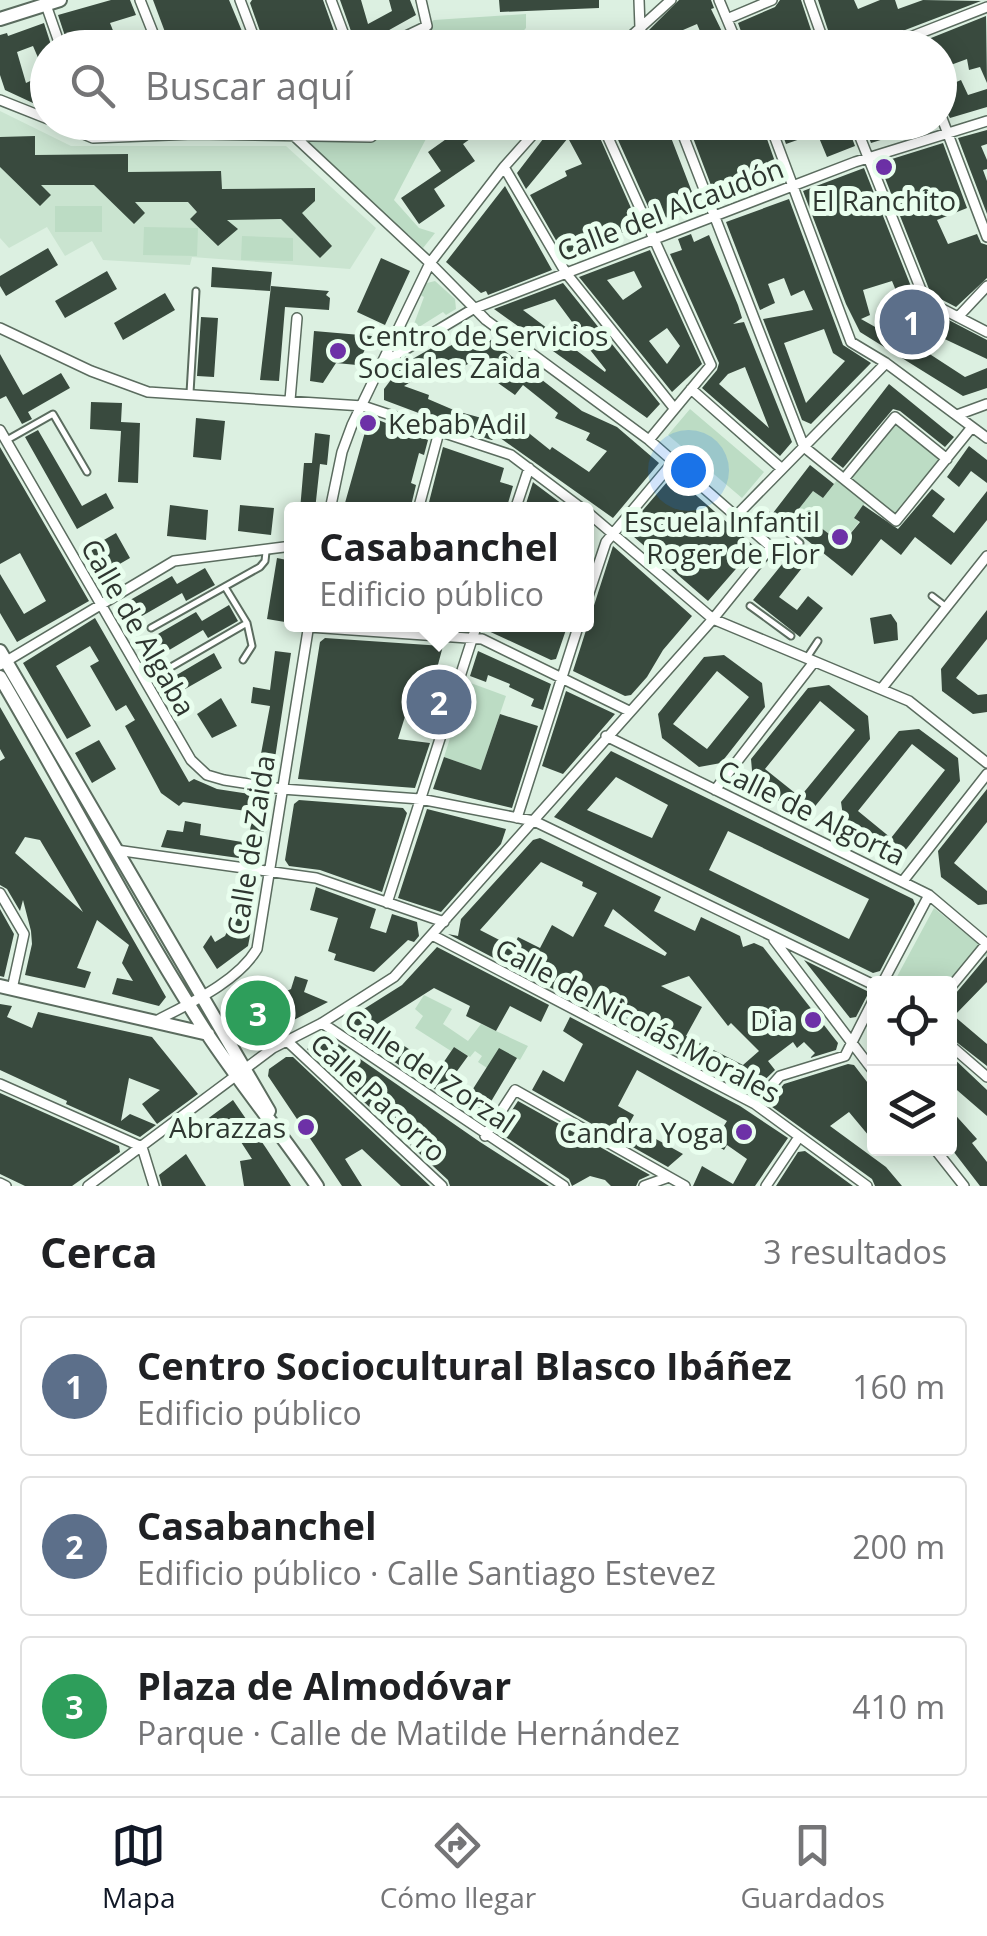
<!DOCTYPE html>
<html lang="es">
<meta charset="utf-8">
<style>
:root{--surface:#fff;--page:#f2f2f2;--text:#202124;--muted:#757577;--line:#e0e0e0;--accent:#111827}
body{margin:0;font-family:"Open Sans",sans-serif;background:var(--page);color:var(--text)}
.controls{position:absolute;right:30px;bottom:30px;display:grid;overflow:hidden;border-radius:10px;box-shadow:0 5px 25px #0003}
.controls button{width:90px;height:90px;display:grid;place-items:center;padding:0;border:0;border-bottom:2px solid var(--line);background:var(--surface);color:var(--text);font:50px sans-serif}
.you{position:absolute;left:688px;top:470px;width:35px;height:35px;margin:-25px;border:8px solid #fff;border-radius:50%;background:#1a73e8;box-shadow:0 0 0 15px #1a73e833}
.badge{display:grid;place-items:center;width:65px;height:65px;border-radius:50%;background:var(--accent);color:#fff;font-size:32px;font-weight:700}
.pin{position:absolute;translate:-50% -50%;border:5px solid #fff;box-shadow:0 2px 10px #0006}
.popup{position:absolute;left:284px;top:502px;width:310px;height:130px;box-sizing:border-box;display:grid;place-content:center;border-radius:10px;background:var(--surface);filter:drop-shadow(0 2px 8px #0005);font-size:32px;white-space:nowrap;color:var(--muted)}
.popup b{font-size:38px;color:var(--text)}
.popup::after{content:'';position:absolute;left:50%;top:100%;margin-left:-20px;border:20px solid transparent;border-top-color:var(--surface)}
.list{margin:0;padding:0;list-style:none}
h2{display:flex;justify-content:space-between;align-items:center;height:130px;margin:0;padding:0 40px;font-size:42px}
h2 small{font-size:32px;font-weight:400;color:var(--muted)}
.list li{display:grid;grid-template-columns:65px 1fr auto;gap:30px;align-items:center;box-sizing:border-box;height:140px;margin:0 20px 20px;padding:0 20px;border:2px solid var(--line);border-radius:10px}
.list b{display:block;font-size:38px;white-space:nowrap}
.list p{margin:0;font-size:32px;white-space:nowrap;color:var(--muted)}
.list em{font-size:32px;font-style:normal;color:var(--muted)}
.icon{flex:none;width:55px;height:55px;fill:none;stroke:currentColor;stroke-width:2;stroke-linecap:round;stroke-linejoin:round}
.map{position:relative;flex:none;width:987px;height:1186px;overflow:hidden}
.search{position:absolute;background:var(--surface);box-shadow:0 5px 25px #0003;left:30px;right:30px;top:30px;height:110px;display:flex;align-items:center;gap:25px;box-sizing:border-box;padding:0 35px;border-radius:55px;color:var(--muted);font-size:38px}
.sheet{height:610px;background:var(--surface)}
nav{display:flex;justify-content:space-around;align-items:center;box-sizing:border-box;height:140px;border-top:2px solid var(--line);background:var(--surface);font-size:28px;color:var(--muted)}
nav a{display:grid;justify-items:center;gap:5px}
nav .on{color:var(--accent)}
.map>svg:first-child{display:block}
</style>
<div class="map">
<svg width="987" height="1186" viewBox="0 0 987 1186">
<rect width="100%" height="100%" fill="#dcf0e1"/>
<path fill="#cae4d0" d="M0 111 71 146H286L376 228 350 269 192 257 190 265 103 260 92 241 65 256 47 227 9 248 0 238Z"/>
<path fill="#bcdcc4" d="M526 14V28L508 47 381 48 434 20Z
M377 123H440L427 137 394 200 419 228 435 233 423 248 408 234 404 238 292 134 371 137Z
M55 206H102V232H55Z
M144 227 198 228 197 256 143 255Z
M242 236 293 238V261L241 260Z
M435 281 455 299 456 309 446 315 443 312 411 332 424 297 420 295 427 283Z
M690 409 764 472 742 498 668 435Z
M895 417 947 459 896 521 868 499 854 518 859 522 842 544 798 510 813 491 823 498 840 476 844 479Z
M468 682 506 696 481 770 444 757Z
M934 908 987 951V956H981L950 993V984H893Z
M262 978 283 1026 258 1041 230 1002Z
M424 995 452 1009 443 1024 468 1041 481 1024 528 1046 520 1060 499 1049 487 1068 478 1062 482 1056 475 1051 470 1057 454 1047 451 1051 415 1028 423 1016 415 1009Z"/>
<path fill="#394a3e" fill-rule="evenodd" d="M111 0H130L136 15 110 23 120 48H69L58 15Z
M153 0H229L249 48H206L204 43 192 48H171Z
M252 0H323L340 48H266L250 3Z
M340 0H361L368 24 392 11 389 0H410L416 15 357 48Z
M499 0H599V8L500 12Z
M679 0H711L714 8 711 9 730 48H707L697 24 669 36 673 45 655 48 649 30Z
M780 0H801L817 48H782L778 37 760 43 763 48H747L738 23 775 7Z
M818 0H854L858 9 880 0H895L898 9 923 0 981 1 879 40 874 48H834Z
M986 16 987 83 980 67 969 70 967 59 948 66 954 83 961 80 968 95 987 89V107L950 118 940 100V48H906Z
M44 23 52 48H48V110L5 90 0 75V35L7 33 8 36ZM33 46 45 74 26 83 17 52Z
M470 122H494L463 144 475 161 434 189 445 206 419 224 401 198 441 171 428 152Z
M556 122H593L639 226 565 256 530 195 567 176 565 171 582 164 568 138 526 189 517 173Z
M610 122H665L697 205 655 222Z
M687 122H761L780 176 717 201Z
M778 122H846L855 146 827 157 817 133 786 144Z
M863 122H932V124L871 143Z
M987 130V144L981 146 987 160V169L983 170 987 181V214L958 138Z
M35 136V155L128 154V172L221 171 222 189 315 188V201L302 213 332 246 320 258 281 219 227 220 238 229 218 246 190 219 197 212 188 202H135L145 213 134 224 94 185H41L51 195 40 206 0 167V137Z
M943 143 967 208 937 220 948 244 977 234 981 243 987 245V278L956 307 931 294 879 163Z
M864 168 918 304 987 340V359L934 334 925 351 965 377 987 368V388L963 396 860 332 846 304 803 191ZM892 281 904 310 911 315 893 337 861 319 870 315 863 290Z
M505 186 552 270 488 295 486 291 481 293 446 262Z
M789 199 843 345 871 363 811 424 802 420 763 319 813 310 804 290 791 296 784 278 768 284 775 303 760 310 726 222ZM824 329 833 353 845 361 806 403 784 343Z
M691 234 694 242 709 235 738 305 742 318 733 324 744 322 792 442 780 456 702 388 717 370 719 363 670 254 682 250 678 239ZM745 367 769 428 719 384 728 374Z
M48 248 58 265 6 296 0 286V276Z
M650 250 702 364 672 392 579 277ZM634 271 642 287 623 300 607 280ZM667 328 680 346 667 364 649 341Z
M381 258 410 271 385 325 357 312Z
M212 267 272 272 270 291 211 287Z
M107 271 117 289 65 318 55 301Z
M563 283 660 404 647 418 494 309ZM555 299 575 326 572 327 606 370 605 372 523 310Z
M271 286 329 291 326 295 330 298 329 310 285 307 279 381 260 380Z
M165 293 175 310 123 340 114 323Z
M201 317 218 318 214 377 197 376Z
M314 331 372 336 357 365 336 363 323 383 310 381Z
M479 331 582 411 617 427 659 463 613 518 496 435 492 440 488 439 384 400V389L402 365 442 342 446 348ZM441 363 451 365 454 371 470 363 515 395 523 385 558 413 555 418 590 433 586 440 607 451 589 472 552 447 550 450 525 430 456 411 428 399 429 395 404 386Z
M0 354 23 395 61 373 70 388 28 412 32 419 22 424 6 396 0 399Z
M889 384 954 437 945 447 900 411 893 409 843 468 831 459Z
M91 402 122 403 121 422 140 423 138 483 118 482 121 431 90 429Z
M366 415 428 440 424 455 419 453 411 483 416 485 410 510H343L365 432Z
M196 418 225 421 221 460 193 457Z
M38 430 82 506 106 493 114 508 77 529 25 437Z
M315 433 330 435 327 465 320 464 315 510H300L304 463H312Z
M969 446 987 460V483L971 471 959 487 947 477Z
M0 447 89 601 17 642 0 613V574L24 614 46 601 20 553 0 564Z
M443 447 504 468 500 482 513 486 506 510H427Z
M810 465 834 484 823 498 813 491 798 510 842 544 860 522 854 518 863 505 898 529 932 489 945 499 932 516 954 533 987 491V520L951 565 915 537 901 555 881 539 852 576 773 513Z
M673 475 755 547 708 601 626 530Z
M533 482 534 483 570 510H524Z
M170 505 208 510 206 540 167 536Z
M240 505 274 508 271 535 238 531Z
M116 533 130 558 104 573 90 548Z
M613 546 692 616 663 650 647 677 631 695 625 696 573 671Z
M792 552 806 563 779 597 797 610 808 596 823 608 800 637 753 600Z
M277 558 292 561 285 622 267 619Z
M205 568 215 585 186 601 182 593 128 624 118 607 172 576 177 584Z
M229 605 238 621 208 638 203 630 149 662 139 645 196 612 202 621Z
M987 610V639L956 678 978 695 987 694V712L973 714 942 691 941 669Z
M891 614 897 623 898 640 874 644 870 618Z
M95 618 189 782 194 779 217 789 269 797 259 861 161 847 167 830 183 832 185 821 201 824 200 835 248 843 252 818 247 817V811L224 808 183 802 179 806 161 793 125 726 135 720 126 705 116 711 90 666 99 661 90 646 56 666 91 726 67 739 23 663Z
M485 624H514L527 631 529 624H568L556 659 551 660 484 629Z
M325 638 443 646 436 672 452 675 440 710 408 707 398 739 430 743 415 788 298 779 320 642Z
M275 651 291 653 272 778 257 775 270 706 251 703 253 687 270 690Z
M478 651 551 684 543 710 531 706 534 699 509 687 510 684 488 675 486 682 470 676Z
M214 653 222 668 171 697 163 683Z
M724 655 762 683 765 707 721 763 699 767 662 738 658 714 704 657ZM717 671 749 697 707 749 673 724Z
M829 685 868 716 870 739 812 810 792 811 753 782 751 759 808 688ZM820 701 855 730 800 797 765 769Z
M566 691 615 714 563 774 542 766Z
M221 698 237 726 212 738 197 714Z
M0 707 166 997 159 1006 112 994 117 978 133 981 122 963 129 945 97 920 77 968 91 972 85 988 25 975 32 944 31 931 23 900 20 911 7 889 0 885V761L5 758 0 749ZM25 837 40 840 83 912 15 853Z
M500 714 538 726 512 808 433 789 444 757 481 770Z
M919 729 958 758 960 781 904 852 883 854 844 823 841 802 899 731ZM912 744 945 770 891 838 858 811Z
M99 740 116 769 92 783 75 753Z
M611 751 913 899 915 904 880 971 873 973 554 817ZM616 777 668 805 652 838 587 810ZM728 831 869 899 849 939 709 870Z
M987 789V822L954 863 987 891V904L978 905 941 877 938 851Z
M299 800 403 808 407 813 382 892 320 870 289 866 285 860 294 804Z
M427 809 506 829 501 844 441 912 398 898Z
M540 838 661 897 654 911 695 931 701 917 740 936 743 947 754 943 763 947 838 1043 836 1050 810 1058 815 1053 804 1042 797 1048 793 1042 768 1061 775 1070 754 1090 748 1091 448 934 458 936 461 919 533 840ZM541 862 583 882 582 886 597 893 573 937 552 925 540 948 518 937 513 947 480 930ZM613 909 667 953 665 956 604 926ZM689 976 728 1026 731 1023 759 1051 743 1065 686 1036 702 1007 661 986Z
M316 887 376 909 370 928 386 933 392 914 417 922 419 936 414 942 408 940 374 972 334 960 336 954 328 951 338 918 310 910Z
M0 909 14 934 4 977 0 976Z
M234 917 253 920 248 946 217 969 203 947 211 935 215 942 225 936Z
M437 947 549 1005 541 1022 510 1006 496 1031 466 1016 470 1006 434 988 374 1026 439 1069 454 1047 468 1056 452 1078 471 1092 499 1048 517 1058 480 1120 343 1027 348 1019 402 985Z
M987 956V982L954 1016 987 1044V1066L950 1037V996L956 993Z
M804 960 869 992 856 1017 850 1018Z
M295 976 308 980 304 992 328 1002 290 1022 276 996 291 989Z
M0 1004 12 1006 7 1017 32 1028 38 1012 152 1037 198 1094 157 1124 142 1104 160 1090 129 1078 121 1121 130 1114 156 1125 140 1137 66 1104 67 1101 0 1070Z
M570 1017 740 1106 788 1138 755 1186H693L702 1166 733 1184 747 1159 727 1145 724 1150 713 1143 727 1121 637 1070 618 1106 634 1115 629 1124 683 1154 668 1167 532 1090 543 1070 564 1082 583 1044 563 1031Z
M327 1036 480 1142 549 1186H450L448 1180 307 1049Z
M950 1055 987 1090V1116L950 1084Z
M286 1057H293L430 1186H401L362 1149 345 1159 362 1186H342L268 1076 269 1069Z
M848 1064 854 1065 874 1091V1142L849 1112 830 1126 886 1167 902 1186H875L872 1179 768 1104 784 1084Z
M0 1093 119 1146 120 1152 72 1186H25L0 1174Z
M233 1100 266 1148 291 1186H244L240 1161 252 1159 230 1125 222 1131 206 1120Z
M518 1101 650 1175 639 1180 636 1186H611L605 1180 590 1176 572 1186 569 1179 498 1132Z
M950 1109 977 1139 972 1143 987 1162V1186H980L950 1147Z
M805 1151 853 1186H776L798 1152Z
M186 1154 206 1186H162L159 1175Z"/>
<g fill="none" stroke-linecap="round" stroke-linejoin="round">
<g stroke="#5b6c5f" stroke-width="9">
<path id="lane" d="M190 393 196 291
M7 440 53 414 87 472
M764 513 800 543
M758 535 771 519
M932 596 945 606
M750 606 791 636
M151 628 260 567 265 561 266 552
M808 656 818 641
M243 660 252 646 247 623
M171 667 247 623 225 587"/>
</g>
<g stroke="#5b6c5f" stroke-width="12">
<path id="street" d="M140 0 159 48
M240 0 258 48
M331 0 349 48
M639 0 640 28 647 48
M719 0 739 48
M809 0 826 48
M46 5 61 48
M727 19 772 0
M381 48 427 26 421 0
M618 48 671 0
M882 48 987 7
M0 100 48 119
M940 113 987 237
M55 122 93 138 194 134 371 137 378 131 377 122
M601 122 711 365 649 440
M678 122 804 447 896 521 972 427
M769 122 851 342 886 363 987 438
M854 122 925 300 987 332
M504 167 566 273 674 408
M958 317 987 286
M0 328 91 371 148 392 363 406 511 455 584 510
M381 364 473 309 855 162 987 121
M691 389 782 469
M290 400 297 318
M957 415 987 404
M0 430 191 760 207 775 224 780 282 789 420 799 534 821 874 985
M844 479 895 417 947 459
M330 510 342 452 352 425 430 263 504 167 544 122
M418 510 439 432
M515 510 529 468
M586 511 713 619 909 701 987 763
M736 516 886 363
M586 602 606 542 673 462
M309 627 482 639 629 711
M0 665 174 561 292 546
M882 688 987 556
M606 736 929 895 987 944
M715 790 814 662
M517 818 579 624
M116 850 316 878 444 922
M903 881 987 774
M0 893 24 934 12 989
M387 903 477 624
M432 935 755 1104 867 1186
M774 940 874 1072
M882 984 929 895
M950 988 987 943
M156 1021C190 1003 237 982 257 949L309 624
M322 1023 564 1186
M286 1040 442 1186
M950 1045 987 1077
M0 1084 142 1147 154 1186
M755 1104 780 1076 845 1056 874 999
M485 1136 515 1090 685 1186
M934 1148 964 1186
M0 1183 6 1186
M88 1186 273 1048 322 1023 394 977 713 619 771 547 649 440 486 320 430 263 292 134 287 122
M644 1186 669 1177
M766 1186 799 1137"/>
</g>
<g stroke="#5b6c5f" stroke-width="16">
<path id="secondary" d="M0 19 60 0
M0 651 269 1111
M0 677C69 794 132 917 206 1032 241 1085 281 1133 317 1186
M0 986 208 1034"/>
</g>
<use href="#lane" stroke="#fff" stroke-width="5"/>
<use href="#street" stroke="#fff" stroke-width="9"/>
<use href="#secondary" stroke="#fff" stroke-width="12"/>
</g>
<g fill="#6d31a7" stroke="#e9feee" stroke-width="4">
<circle cx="884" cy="167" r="10"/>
<circle cx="338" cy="351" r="10"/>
<circle cx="368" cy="423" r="10"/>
<circle cx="840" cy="537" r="10"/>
<circle cx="813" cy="1020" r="10"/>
<circle cx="306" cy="1127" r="10"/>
<circle cx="744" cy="1132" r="10"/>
</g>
<g text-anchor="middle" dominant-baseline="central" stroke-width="10" stroke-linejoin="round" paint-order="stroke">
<g font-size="28" fill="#2e3630" stroke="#e9feee" text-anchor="end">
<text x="884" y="200" text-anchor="middle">El Ranchito</text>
<text x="358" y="335" text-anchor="start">Centro de Servicios<tspan x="358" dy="32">Sociales Zaida</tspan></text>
<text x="388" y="423" text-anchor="start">Kebab Adil</text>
<text x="820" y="521">Escuela Infantil<tspan x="820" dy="32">Roger de Flor</tspan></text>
<text x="793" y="1020">Dia</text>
<text x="286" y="1127">Abrazzas</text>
<text x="724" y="1132">Candra Yoga</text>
</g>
<g font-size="28" fill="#2e3630" stroke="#e9feee">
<text transform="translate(670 209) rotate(-21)">Calle del Alcaudón</text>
<text transform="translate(139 627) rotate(60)">Calle de Algaba</text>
<text transform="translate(812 812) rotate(26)">Calle de Algorta</text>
<text transform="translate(250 845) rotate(-81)">Calle de Zaida</text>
<text transform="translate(638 1020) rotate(28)">Calle de Nicolás Morales</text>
<text transform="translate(430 1070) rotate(34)">Calle del Zorzal</text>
<text transform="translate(379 1097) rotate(43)">Calle Pacorro</text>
</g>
</g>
</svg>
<div class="controls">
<button><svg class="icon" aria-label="locate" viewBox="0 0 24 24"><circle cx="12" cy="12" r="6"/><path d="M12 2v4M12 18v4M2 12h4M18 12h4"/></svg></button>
<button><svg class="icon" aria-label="layers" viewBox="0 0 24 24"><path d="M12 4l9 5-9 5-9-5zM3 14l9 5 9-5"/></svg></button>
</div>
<div class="you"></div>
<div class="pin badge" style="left:912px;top:322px;background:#5c6f8a">1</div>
<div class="pin badge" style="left:439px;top:702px;background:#5c6f8a">2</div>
<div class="popup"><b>Casabanchel</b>Edificio público</div>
<div class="pin badge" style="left:258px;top:1013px;background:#2e9e5b">3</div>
<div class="search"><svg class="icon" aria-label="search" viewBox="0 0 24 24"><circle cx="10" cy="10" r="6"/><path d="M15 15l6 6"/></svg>Buscar aquí</div>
</div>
<section class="sheet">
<h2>Cerca<small>3 resultados</small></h2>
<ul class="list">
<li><span class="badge" style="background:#5c6f8a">1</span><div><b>Centro Sociocultural Blasco Ibáñez</b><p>Edificio público</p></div><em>160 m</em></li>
<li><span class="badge" style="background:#5c6f8a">2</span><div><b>Casabanchel</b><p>Edificio público · Calle Santiago Estevez</p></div><em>200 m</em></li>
<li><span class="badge" style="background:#2e9e5b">3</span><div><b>Plaza de Almodóvar</b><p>Parque · Calle de Matilde Hernández</p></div><em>410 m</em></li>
</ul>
</section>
<nav>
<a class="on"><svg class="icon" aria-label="map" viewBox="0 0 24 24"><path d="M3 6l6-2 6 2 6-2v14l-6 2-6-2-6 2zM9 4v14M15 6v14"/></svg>Mapa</a>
<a><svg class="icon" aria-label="directions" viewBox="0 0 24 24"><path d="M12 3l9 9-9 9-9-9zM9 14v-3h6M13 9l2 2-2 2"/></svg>Cómo llegar</a>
<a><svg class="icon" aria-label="saved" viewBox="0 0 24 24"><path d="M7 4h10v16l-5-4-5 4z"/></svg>Guardados</a>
</nav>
